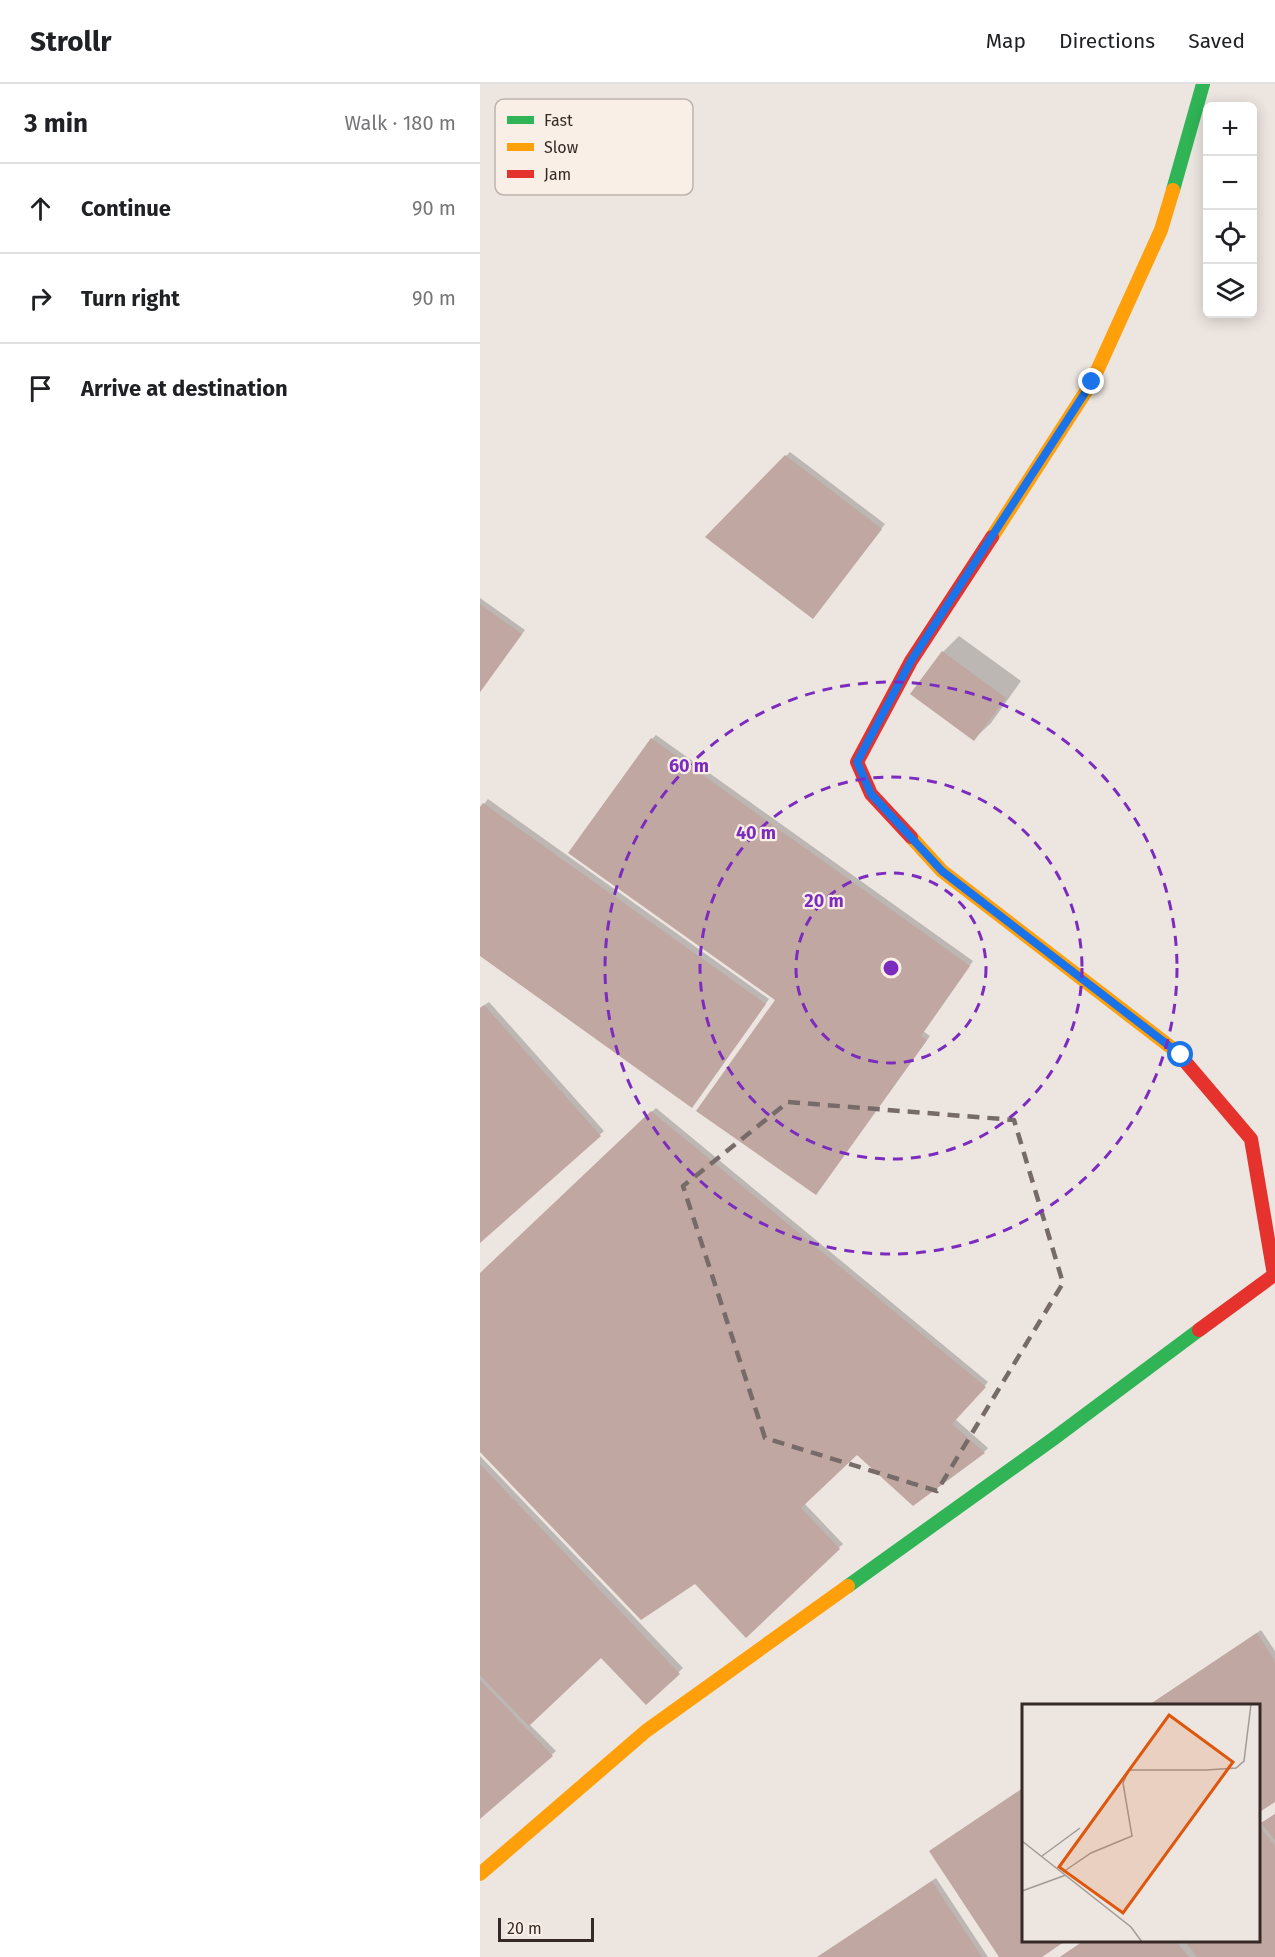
<!DOCTYPE html>
<meta charset="utf-8">
<style>
:root{--surface:#fff;--page:#f2f2f2;--text:#202124;--muted:#757577;--line:#e0e0e0}
body{margin:0;font-family:"Fira Sans",sans-serif;background:var(--page);color:var(--text)}
.controls{position:absolute;right:18px;top:18px;display:grid;overflow:hidden;border-radius:9px;box-shadow:0 3px 15px #0003}
.controls button{width:54px;height:54px;display:grid;place-items:center;padding:0;border:0;border-bottom:2px solid var(--line);background:var(--surface);color:var(--text);font:30px sans-serif}
.scale{position:absolute;left:18px;bottom:15px;width:96px;box-sizing:border-box;padding-left:6px;border:3px solid #362a27;border-top:0;font-size:16px;line-height:21px;white-space:nowrap;color:#362a27;-webkit-text-stroke:4px #f9efe6;paint-order:stroke}
.stop{position:absolute;width:18px;height:18px;margin:-14px;border:4px solid #1a73e8;border-radius:50%;background:#fff}
.stop.end{background:#1a73e8;border-color:#fff;box-shadow:0 2px 6px #0008}
.list{margin:0;padding:0;list-style:none}
h2{display:flex;justify-content:space-between;align-items:center;height:78px;margin:0;padding:0 24px;font-size:26px}
h2 small{font-size:20px;font-weight:400;color:var(--muted)}
.list li{display:grid;grid-template-columns:39px 1fr auto;gap:18px;align-items:center;box-sizing:border-box;height:90px;padding:0 24px;border-top:2px solid var(--line)}
.list b{display:block;font-size:22px;white-space:nowrap}
.list em{font-size:20px;font-style:normal;color:var(--muted)}
.icon{flex:none;width:33px;height:33px;fill:none;stroke:currentColor;stroke-width:2;stroke-linecap:round;stroke-linejoin:round}
.map{position:relative;flex:none;width:795px;height:1873px;overflow:hidden}
header{display:flex;align-items:center;gap:36px;box-sizing:border-box;height:84px;padding:0 30px;background:var(--surface);border-bottom:2px solid var(--line)}
header strong{font-size:28px}
nav{display:flex;gap:33px;margin-inline-start:auto;font-size:21px}
main{display:flex}
aside{flex:1;background:var(--surface)}
.map>svg:first-child{display:block}
</style>
<header>
<strong>Strollr</strong>
<nav><a>Map</a><a>Directions</a><a>Saved</a></nav>
</header>
<main>
<aside>
<h2>3 min<small>Walk · 180 m</small></h2>
<ul class="list">
<li><svg class="icon" aria-label="ahead" viewBox="0 0 24 24"><path d="M12 20V5M6 11l6-6 6 6"/></svg><div><b>Continue</b></div><em>90 m</em></li>
<li><svg class="icon" aria-label="right" viewBox="0 0 24 24"><path d="M7 20v-9h11M14 6l5 5-5 5"/></svg><div><b>Turn right</b></div><em>90 m</em></li>
<li><svg class="icon" aria-label="arrive" viewBox="0 0 24 24"><path d="M6 21V4h12l-3 4 3 4H6"/></svg><div><b>Arrive at destination</b></div></li>
</ul>
</aside>
<div class="map">
<svg width="795" height="1873" viewBox="0 0 795 1873">
<rect width="100%" height="100%" fill="#ece5e0"/>
<path fill="#0003" d="M310 368 405 440 337 529 227 452Z
M0 514 45 546 0 608Z
M479 552 541 597 511 639 494 655 463 568Z
M176 651 493 877 443 947 450 952 340 1105 297 916 172 655Z
M8 715 289 915 216 1018 0 870V725Z
M9 918 124 1047 0 1157V924Z
M176 1024 508 1298 475 1335 508 1364 504 1368 377 1369 324 1419 363 1460 266 1552 215 1498 0 1366V1191Z
M0 1372 203 1584 166 1619 121 1572 49 1640 76 1667 0 1734Z
M781 1546 795 1567V1717L778 1621H669Z
M795 1730V1873H580L605 1856H778V1741Z
M456 1794 508 1873H338Z"/>
<path fill="#c0a7a1" d="M305 371 402 445 333 535 225 453Z
M0 520 42 550 0 608Z
M462 567 526 614 494 657 430 610Z
M171 654 490 882 441 952 447 956 336 1111 216 1027 295 916 88 769Z
M3 719 286 920 212 1024 0 872V723Z
M4 921 121 1052 0 1159V924Z
M171 1027 506 1303 472 1340 505 1369 433 1422 377 1371 321 1424 360 1465 266 1554 215 1500 161 1536 0 1368V1189Z
M0 1380 200 1590 166 1621 121 1574 49 1642 0 1591Z
M777 1549 795 1577V1718L778 1729V1621H669Z
M0 1596 73 1672 0 1735Z
M543 1704V1856H587L562 1873H519L449 1767Z
M795 1730V1756L781 1739Z
M778 1741 795 1762V1873H717L704 1856H778Z
M452 1797 502 1873H337Z
M605 1856H695L709 1873H580Z"/>
<g fill="none" stroke-linecap="round" stroke-linejoin="round">
<path stroke="#30b455" stroke-width="14" d="M693 106 723 0
M368 1502 573 1355 719 1246"/>
<path stroke="#ff9f0a" stroke-width="14" d="M512 453 612 298 681 146 693 106
M431 753 462 787 697 968
M0 1790 166 1647 368 1502"/>
<path stroke="#e5322d" stroke-width="14" d="M431 753 391 710 377 678 431 577 512 453
M697 968 771 1055 794 1191 719 1246"/>
</g>
<g fill="none" stroke-linecap="round" stroke-linejoin="round">
<path stroke="#1a73e8" stroke-width="8" d="M612 298 431 577 377 678 391 710 462 787 701 971"/>
</g>
<path fill="none" stroke="#766b68" stroke-width="4.5" stroke-dasharray="12 8" stroke-linejoin="round" d="M308 1018 534 1036 583 1199 457 1407 285 1354 203 1102Z"/>
<g fill="none" stroke="#7b2cbf" stroke-width="3" stroke-dasharray="10 8">
<circle cx="411" cy="884" r="95"/>
<circle cx="411" cy="884" r="191"/>
<circle cx="411" cy="884" r="286"/>
</g>
<g transform="translate(542 1620)">
<rect width="238" height="238" fill="#ece5e0"/>
<path fill="none" stroke="#a39a96" stroke-width="1.5" d="M0 137 109 223 120 238M20 152 58 124M41 168 69 149 110 132 101 79 107 66H184L214 64 222 57 229 0M0 187 44 171"/>
<path fill="#df570d" fill-opacity="0.15" stroke="#df570d" stroke-width="3" d="M147 11 211 58 101 209 37 163Z"/>
<rect width="238" height="238" fill="none" stroke="#362a27" stroke-width="3"/>
</g>
<rect x="15" y="15" width="198" height="96" rx="9" fill="#f9efe6" stroke="#beb4ad" stroke-width="1.5"/>
<rect x="27" y="32" width="27" height="8" fill="#30b455"/>
<rect x="27" y="59" width="27" height="8" fill="#ff9f0a"/>
<rect x="27" y="86" width="27" height="8" fill="#e5322d"/>
<g font-size="16" fill="#362a27">
<text x="64" y="42">Fast</text>
<text x="64" y="69">Slow</text>
<text x="64" y="96">Jam</text>
</g>
<circle cx="411" cy="884" r="9" fill="#7b2cbf" stroke="#f9efe6" stroke-width="3"/>
<g font-size="18" text-anchor="middle" font-weight="bold" fill="#7b2cbf" stroke="#f9efe6" stroke-width="4.5" stroke-linejoin="round" paint-order="stroke">
<text x="209" y="688">60 m</text>
<text x="276" y="755">40 m</text>
<text x="344" y="823">20 m</text>
</g>
</svg>
<div class="controls">
<button>+</button>
<button>−</button>
<button><svg class="icon" aria-label="locate" viewBox="0 0 24 24"><circle cx="12" cy="12" r="6"/><path d="M12 2v4M12 18v4M2 12h4M18 12h4"/></svg></button>
<button><svg class="icon" aria-label="layers" viewBox="0 0 24 24"><path d="M12 4l9 5-9 5-9-5zM3 14l9 5 9-5"/></svg></button>
</div>
<div class="scale">20 m</div>
<div class="stop" style="left:701px;top:971px"></div>
<div class="stop end" style="left:612px;top:298px"></div>
</div>
</main>
